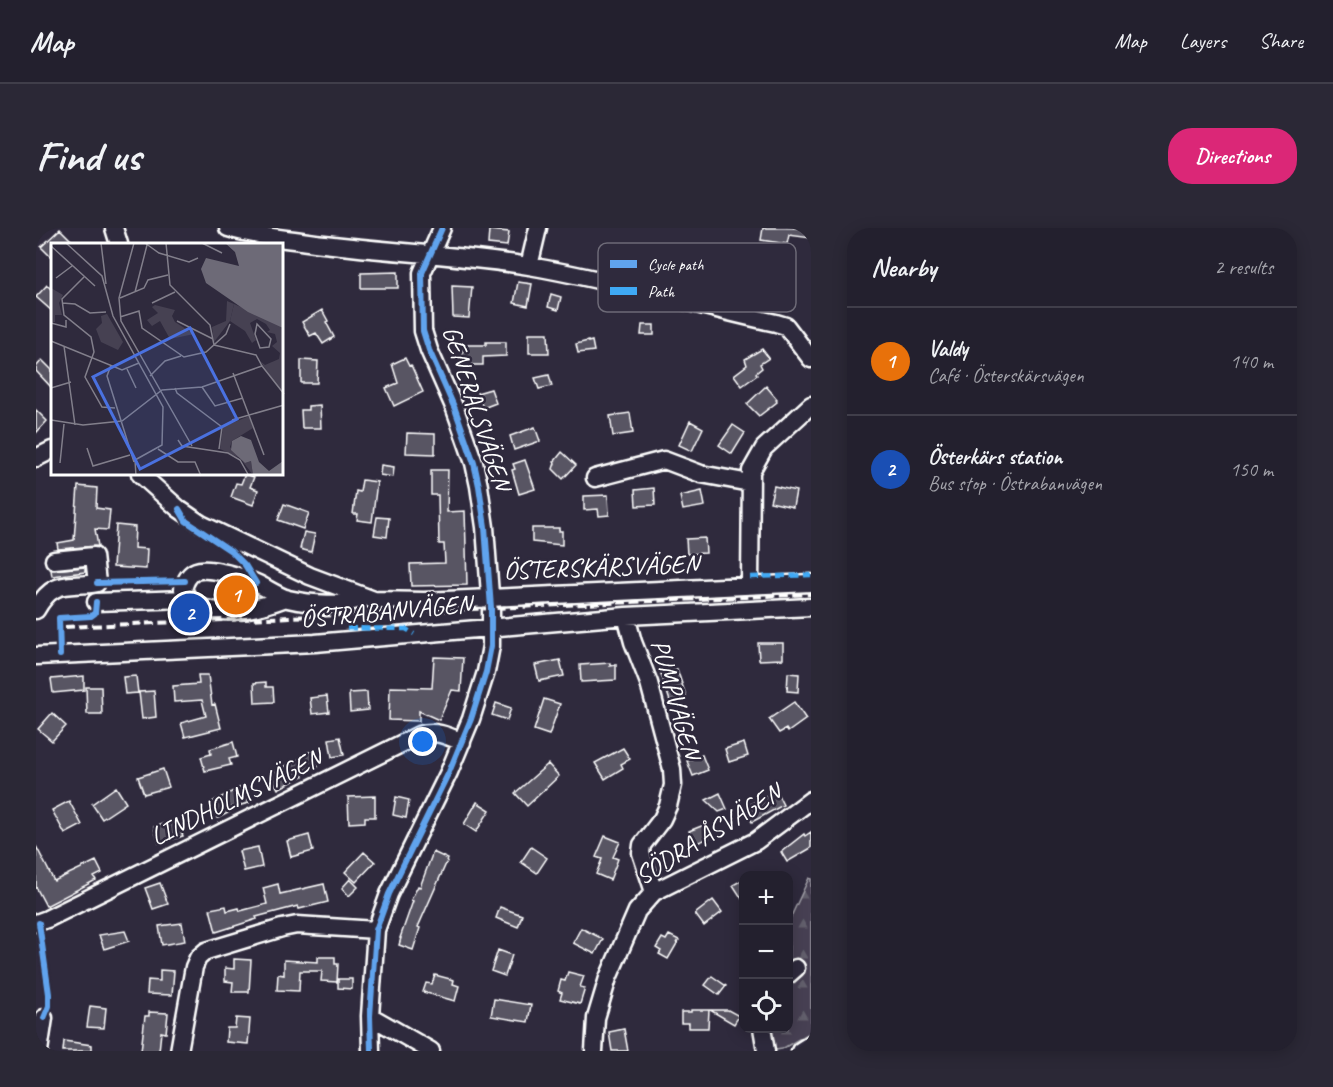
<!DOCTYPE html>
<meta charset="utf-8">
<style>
:root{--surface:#23202e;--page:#2b2836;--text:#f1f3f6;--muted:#a3a3aa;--line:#403e4a;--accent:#db2777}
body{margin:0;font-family:Caveat,sans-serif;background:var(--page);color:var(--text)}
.controls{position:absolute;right:18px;bottom:18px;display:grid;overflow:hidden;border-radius:12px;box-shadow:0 3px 15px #0003}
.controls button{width:54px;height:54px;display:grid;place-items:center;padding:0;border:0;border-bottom:2px solid var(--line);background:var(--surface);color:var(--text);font:30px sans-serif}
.you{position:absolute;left:387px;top:514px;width:21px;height:21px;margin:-15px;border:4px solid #fff;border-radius:50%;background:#1a73e8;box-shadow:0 0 0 9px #1a73e833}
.badge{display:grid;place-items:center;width:39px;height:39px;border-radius:50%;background:var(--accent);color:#fff;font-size:20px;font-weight:700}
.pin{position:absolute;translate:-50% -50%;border:3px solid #fff;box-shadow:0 2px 6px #0006}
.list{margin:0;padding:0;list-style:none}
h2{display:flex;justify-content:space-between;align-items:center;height:78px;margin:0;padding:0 24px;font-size:26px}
h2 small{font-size:20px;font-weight:400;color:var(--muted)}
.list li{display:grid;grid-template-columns:39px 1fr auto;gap:18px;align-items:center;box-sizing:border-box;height:108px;padding:0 24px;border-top:2px solid var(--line)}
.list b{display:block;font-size:22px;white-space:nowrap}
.list p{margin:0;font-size:20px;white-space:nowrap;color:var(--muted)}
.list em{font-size:20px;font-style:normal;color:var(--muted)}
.icon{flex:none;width:33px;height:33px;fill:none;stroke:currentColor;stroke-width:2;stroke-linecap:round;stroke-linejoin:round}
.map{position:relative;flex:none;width:775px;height:823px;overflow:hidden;border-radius:24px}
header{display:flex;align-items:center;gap:36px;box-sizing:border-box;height:84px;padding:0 30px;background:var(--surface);border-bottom:2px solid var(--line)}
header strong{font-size:28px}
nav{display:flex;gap:33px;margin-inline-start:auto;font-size:21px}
.intro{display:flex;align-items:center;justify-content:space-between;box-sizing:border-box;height:144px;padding:0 36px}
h1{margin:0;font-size:42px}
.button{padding:15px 27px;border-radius:24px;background:var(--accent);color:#fff;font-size:21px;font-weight:700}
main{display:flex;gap:36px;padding:0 36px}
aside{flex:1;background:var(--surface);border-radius:24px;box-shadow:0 3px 15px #0003}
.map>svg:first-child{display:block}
</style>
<header>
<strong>Map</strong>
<nav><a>Map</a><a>Layers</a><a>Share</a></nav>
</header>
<div class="intro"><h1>Find us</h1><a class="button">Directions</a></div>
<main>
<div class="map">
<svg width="775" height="823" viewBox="0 0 775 823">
<defs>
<pattern id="forest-firs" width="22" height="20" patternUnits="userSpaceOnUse" patternTransform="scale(1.5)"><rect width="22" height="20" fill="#464152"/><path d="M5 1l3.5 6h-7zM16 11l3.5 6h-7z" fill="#625e6c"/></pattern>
</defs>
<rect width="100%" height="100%" fill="#2f2a3d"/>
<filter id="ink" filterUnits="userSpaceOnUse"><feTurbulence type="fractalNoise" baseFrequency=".0167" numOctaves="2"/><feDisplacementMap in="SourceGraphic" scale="12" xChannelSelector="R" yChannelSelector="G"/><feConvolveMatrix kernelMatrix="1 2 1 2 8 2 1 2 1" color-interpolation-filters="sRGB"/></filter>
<g filter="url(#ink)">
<path fill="url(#forest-firs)" stroke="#a2a0a8" stroke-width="1.5" d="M773 650 775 651V804L746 821 734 823 720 801 752 800 753 693Z"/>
<path fill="#595564" stroke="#fff" stroke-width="1.5" d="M727 0H775V10L753 7 751 16 725 12Z
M24 1 39 16H16V30L5 19Z
M453 2 473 4 471 18 452 16Z
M362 44V60H325V45Z
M482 54 496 56 492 78 478 75Z
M11 57 16 62V83L0 69Z
M416 58 436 59 433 90 417 89Z
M515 66 525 69 522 82 512 79Z
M286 82 292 93 290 94 298 109 287 116 280 105 274 108 266 94Z
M606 97H618V107H605Z
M493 105H512L513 125H493Z
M552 113V114L556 113 558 123 542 125 540 116Z
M450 114H470V128L447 129V137H427V117H450Z
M726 121 733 130 724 136 726 140 720 145 721 147 706 158 698 147 711 137 709 131Z
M369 130 373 138 375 137 387 164 358 178 350 160 362 155 356 136Z
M6 132 16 142V160L0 143V139Z
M265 132 282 133 281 155H265Z
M513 147 516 158 503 161 499 150Z
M730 158 741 171 740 172 741 174 723 188 711 176Z
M455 161 460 175 447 180 441 165Z
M284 177 285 200H266L265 182H272V178Z
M0 182 11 193 0 205Z
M594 185 597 205 577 208 574 188Z
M654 193 667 200 656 223 643 217Z
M697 197 709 205 696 226 683 217Z
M499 199 504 213 478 222 474 208Z
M371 205 399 206V226L370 225Z
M526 224 540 237 527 251 517 241 519 235 518 234Z
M489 232 499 261 483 266 476 242 479 241 477 236Z
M345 237 358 239 357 249 344 247Z
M395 242H412L411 284 429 283 431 357 375 358 374 336 409 335 408 316H403L402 267H395Z
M209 246 218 249 214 259 222 262 217 277 195 269 200 255 205 256Z
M326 252 341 254 336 294 321 292 322 286H317L320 263 324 264Z
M42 258 61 260 60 280 74 282 72 302 59 301 62 318 22 321 21 315 38 312Z
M738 258 760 263 757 279 734 274Z
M618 260 619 277 600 278 599 262Z
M666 263 669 278 647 282 644 268Z
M572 267 573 287 563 288 562 281 548 282V268Z
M248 276 273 285 267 301 242 292Z
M341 289 353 290 351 309 338 307Z
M80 297 99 299 98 320 111 321 110 341 77 339Z
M496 300H523V303H526V317L496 314Z
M268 304 279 306 275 324 264 321Z
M669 310 670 325 651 326 650 311Z
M49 339V344L16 348 15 342Z
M202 359 213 363V370L196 372 195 360Z
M722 415H747V431L723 432Z
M398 429 427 430 425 463 416 462 403 492 383 483V493L353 492 354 459 396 460Z
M524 432 528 448 503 453 499 437Z
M574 435V438L580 437V452L545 454 544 437Z
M641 441 650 468 634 473 625 446Z
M752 445 763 446 762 464 751 463Z
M162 447H172L176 477 179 476 185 500 149 509 145 495 170 488 166 472 138 474 137 458 163 456Z
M48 448V462L17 465 15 451Z
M100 448 102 465 89 466 87 449Z
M230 454V459H237L238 474 219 475 218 455Z
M50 459H65L66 486H51Z
M118 463 120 489 106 491 103 464Z
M331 464 332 482 314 484 313 465Z
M291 468 293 484 276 486 274 470Z
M508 471 524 476 513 507 498 502Z
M758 474 770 491 752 504 750 501 743 505 733 491Z
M460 475 475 480 471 492 456 487Z
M16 485 30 498 16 513 2 501Z
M304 509 308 527 296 529 293 511Z
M197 514 201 529 193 531 195 537 169 543 165 529 175 526 174 521Z
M708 515 712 528 693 534 689 521Z
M587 520 594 531 585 536 587 540 569 551 559 535Z
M278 523 282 539 264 543 267 548 242 561 234 546 269 528V525Z
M666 527 672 542 657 548 651 533Z
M512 536 523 548 491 578 479 565Z
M127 541 133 559 108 566 102 549Z
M207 558 213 575 194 580 196 583 182 590 174 575Z
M80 559 90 575 66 591 56 576Z
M740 563 747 577 716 594 710 583 717 579 715 576Z
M684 565 691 581 683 584 670 572Z
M339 568V589H329V594L313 595 312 569Z
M360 569 373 572 370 590 357 587Z
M33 573 46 597 29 606 16 582Z
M441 574 454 582 440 604 428 596Z
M141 591 147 608 123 615 118 599Z
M668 597 673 610 658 616 653 603Z
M775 604V620L751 634 745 624 768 606 769 608Z
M273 607 277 623 255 629 251 613Z
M569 608 584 614 577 629 582 631 574 652 560 646 566 631 560 629Z
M0 618 18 653 60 633 66 645 58 649 60 652 10 678 0 659Z
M222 619 226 639 208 643 203 623Z
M495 619 511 630 501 645 485 634Z
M328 624 339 634 320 654 309 644Z
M397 624 412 631 382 699 384 700 377 722 363 717 365 710H364L377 673 375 672 382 658 384 659Z
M314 651 322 659 313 668 306 660Z
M708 651V674L697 657Z
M124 655 132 676 117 681 109 660Z
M242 656 244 666 288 656 292 674 263 681 262 678 220 689 221 691 180 704 174 681 190 678 191 683 203 680 204 683 231 676 227 660Z
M677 672 686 684 668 698 659 686Z
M464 679 486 687 482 699 460 690Z
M146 695 149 713 126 717 123 698Z
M545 700 567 711 559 726 537 715Z
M89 703 93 713 68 721 63 707Z
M633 707 643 712 632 731 623 726 625 723 620 720 626 710 630 712Z
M462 722 476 727 469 748 455 743Z
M282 729H299V736H302L301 754 285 753 286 743H264L263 763 241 762 242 746 248 747V732L282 734Z
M198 731 215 732 213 764H196L197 754 189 753V740L198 741Z
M124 742 138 743 136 767 111 766 112 752 124 753Z
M532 744 548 748 544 759 549 760 544 776 524 771 526 765 522 763 525 752 529 753Z
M399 747 418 752 417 756 423 758 419 773 387 764 390 755 396 756Z
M676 748 690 758 683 767 669 757Z
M302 751H316V761L302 760Z
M458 771 495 777 492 794 455 788Z
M54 778 70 780 68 800 51 799Z
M655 782H673L672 800H653V795H645V784H655Z
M674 782H692L703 788 698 796Z
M113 784 132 785 130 805 125 804 123 823H105L109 788H113Z
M200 790 214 791 212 816 190 814 191 800H199Z
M588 801 592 823H576L573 804Z
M28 813 56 817V823H27Z"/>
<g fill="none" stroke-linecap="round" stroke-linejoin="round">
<g stroke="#fff" stroke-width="21">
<path id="minor" d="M78 0 83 16
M192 0C217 8 245 10 272 14 345 24 419 26 493 38 576 52 658 77 740 95L750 98 775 131
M493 38 502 0
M0 230 16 222
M104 246 143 281 165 296 274 348 338 372 388 373 775 355
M559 250 628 232 665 246 714 255
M714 358 715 243 728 220 775 177
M250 370C221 381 183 391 154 375L147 361C149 354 152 346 160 343 173 338 210 350 222 356 232 361 242 368 252 371 273 376 310 379 329 369
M60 374 150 371
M0 382C18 350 31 360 61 355L58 328 18 332
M590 388 597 414 613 455 636 541 637 557 632 578 626 591 606 617 605 625 618 664
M0 428 279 415 590 388 775 379
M0 695 11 691 383 507C399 502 410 507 426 514
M752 747 760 740
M334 788 395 823
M726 800 730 823
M3 823 8 790
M143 823 158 739 162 730 170 723 246 700 261 697 340 702
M335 823 334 788 340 702 353 666 413 544 435 491 450 444 455 418V380L449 299 443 258 438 235 419 181 393 122 387 103 386 45 406 0
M558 823 560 790 572 750 601 683 618 664 720 613 775 572
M764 823 775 816"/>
</g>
<use href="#minor" stroke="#2f2a3d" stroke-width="16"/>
<path stroke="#fff" stroke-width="4" stroke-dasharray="9 4.5" stroke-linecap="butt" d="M29 399 775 366"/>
<path stroke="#3fa9f5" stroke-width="4.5" stroke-dasharray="9 4.5" stroke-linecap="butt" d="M714 349 775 347
M311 400 370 401 378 406"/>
<g stroke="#2f2a3d" stroke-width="10">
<path id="cycleway" d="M143 281 150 293 195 323 209 337 220 355
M61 355 149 353
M24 427 23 390 55 388 59 385 60 374
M3 695 13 766V778L8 790
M335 823 334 788 340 702 353 666 413 544 435 491 450 444 455 418V380L449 299 443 258 438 235 419 181 393 122 387 103 386 45 406 0"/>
</g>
<use href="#cycleway" stroke="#60a3ed" stroke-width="6"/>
</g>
</g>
<g text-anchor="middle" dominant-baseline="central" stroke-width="5" stroke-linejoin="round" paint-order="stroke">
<g font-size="26" fill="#fff" stroke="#2f2a3d">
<text transform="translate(441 180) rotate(72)">GENERALSVÄGEN</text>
<text transform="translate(565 339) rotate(-2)">ÖSTERSKÄRSVÄGEN</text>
<text transform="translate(350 383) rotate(-5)">ÖSTRABANVÄGEN</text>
<text transform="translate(640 471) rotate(74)">PUMPVÄGEN</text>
<text transform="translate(200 569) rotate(-26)">LINDHOLMSVÄGEN</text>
<text transform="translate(672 606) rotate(-32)">SÖDRA ÅSVÄGEN</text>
</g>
</g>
<g transform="translate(15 15)">
<rect width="232" height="232" fill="#2f2a3d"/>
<path d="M183 61 229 81 232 89 230 148 209 118 214 122 228 116 229 110 221 103 226 99 224 91 216 89 219 87 215 81 206 76 199 80 205 97 201 100 194 88 179 78ZM198 173 202 185 181 198 179 204 194 220 200 218 202 232 189 215 169 206 172 184Z" fill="#464152"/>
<path d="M0 45 12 52 8 60 11 72H4V79H0ZM176 58 183 61 179 78 163 99 161 84 175 78ZM104 62 124 67 121 73 124 79 143 91 119 96 109 78 101 83 96 77 107 70 101 64ZM56 71 72 99 67 107 50 99 45 86 51 80 50 73Z" fill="#464152"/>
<path d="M174 0 232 1V85L197 69 155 40 150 26 155 15 188 23 184 9ZM190 193 200 197 208 219 218 228 232 218V232H202L200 218 194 220 180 207 181 198Z" fill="#6d6a77"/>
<path fill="none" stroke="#827f8b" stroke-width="1.5" d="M15 0 51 33 62 73 112 164 111 202 84 217 85 233M50 0 55 41M83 0 68 55 70 78 141 203M94 0 108 10 138 19 147 15M115 0 119 42 159 82 163 102M151 0 171 10M0 3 44 43M33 34 11 56 13 72 40 94 43 109 34 134 51 164 64 165M5 35 21 23M84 49 96 2M69 55 93 45 97 37 117 32M11 60 24 61 39 70 55 69M101 60 124 49M69 74 88 68 91 85 133 114 155 109 175 91 179 81M126 78 162 96M0 80 15 84V77M206 81 220 96 218 104 209 105 204 91ZM0 98 71 127 88 120M163 102 205 112 211 123M13 103 24 182M60 122 56 133 83 219M76 126 85 145M182 130 213 212M99 133 114 118 130 113M151 144 164 163 192 155M0 145 20 139M124 145 126 150 171 184 168 206M0 177 32 182 71 178 111 147 151 144 211 123 233 151M181 177 233 162M127 197 131 203 177 210 189 217 198 233M36 205 42 223 79 212M107 206 127 219H144L150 233M9 220 13 181"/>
<path fill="#4a71e0" fill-opacity="0.15" stroke="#4a71e0" stroke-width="3" d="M139 85 186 176 89 226 42 134Z"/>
<rect width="232" height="232" fill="none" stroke="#fff" stroke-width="3"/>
</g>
<rect x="562" y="15" width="198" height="69" rx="9" fill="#2f2a3d" stroke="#6d6a77" stroke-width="1.5"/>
<rect x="574" y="32" width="27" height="8" fill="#60a3ed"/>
<rect x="574" y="59" width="27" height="8" fill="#3fa9f5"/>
<g font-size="16" fill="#fff">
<text x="612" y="42">Cycle path</text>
<text x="612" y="69">Path</text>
</g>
</svg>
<div class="controls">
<button>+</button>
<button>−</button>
<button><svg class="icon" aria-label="locate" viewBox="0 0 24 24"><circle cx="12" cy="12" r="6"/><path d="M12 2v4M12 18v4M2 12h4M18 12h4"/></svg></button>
</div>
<div class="you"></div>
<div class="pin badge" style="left:200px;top:367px;background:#e8710a">1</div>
<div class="pin badge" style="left:154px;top:385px;background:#1a4fb4">2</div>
</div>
<aside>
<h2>Nearby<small>2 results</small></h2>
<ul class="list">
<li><span class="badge" style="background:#e8710a">1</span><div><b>Valdy</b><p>Café · Österskärsvägen</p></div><em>140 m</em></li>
<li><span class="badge" style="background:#1a4fb4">2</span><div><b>Österkärs station</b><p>Bus stop · Östrabanvägen</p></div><em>150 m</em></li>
</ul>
</aside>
</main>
